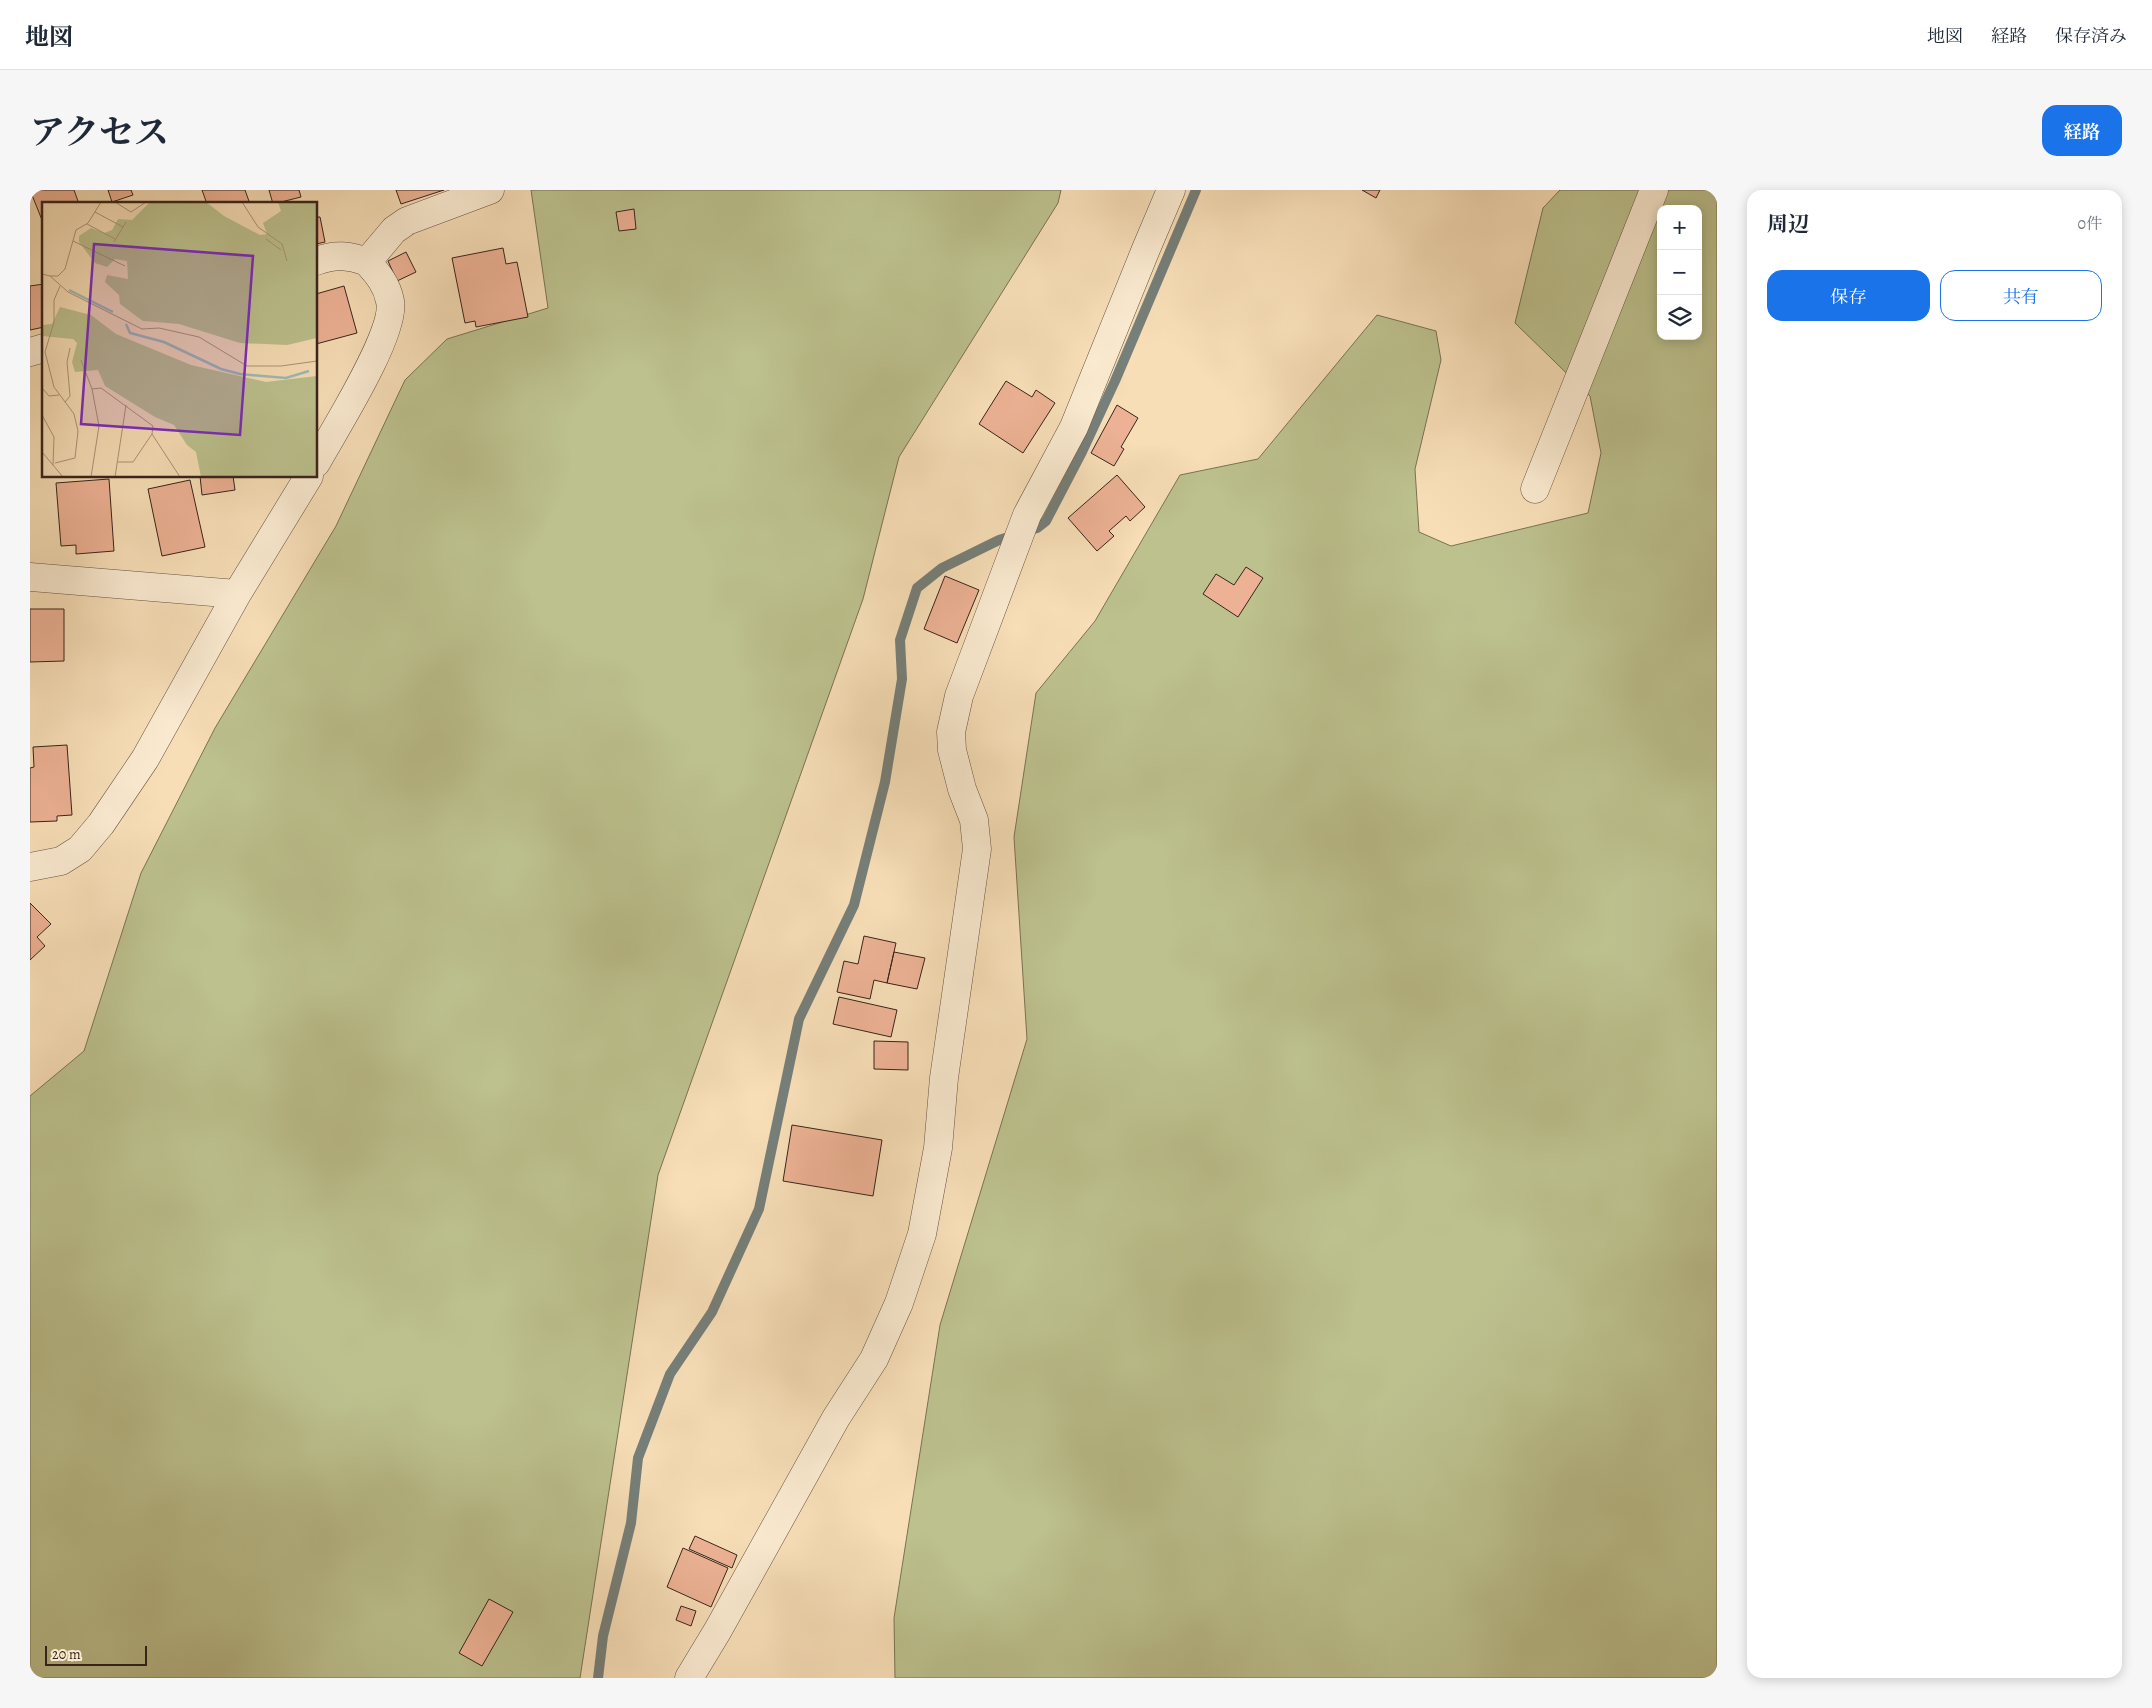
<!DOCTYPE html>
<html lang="ja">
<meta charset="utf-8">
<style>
:root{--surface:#fff;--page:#f6f6f7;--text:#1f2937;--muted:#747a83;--line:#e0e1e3;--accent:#1a73e8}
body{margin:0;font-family:Alegreya,"Noto Serif JP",serif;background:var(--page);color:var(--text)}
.controls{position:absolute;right:15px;top:15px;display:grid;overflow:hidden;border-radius:10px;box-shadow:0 2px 12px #0003}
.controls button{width:45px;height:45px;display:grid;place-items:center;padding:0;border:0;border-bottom:1px solid var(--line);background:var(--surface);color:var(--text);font:25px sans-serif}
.scale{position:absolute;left:15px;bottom:12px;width:102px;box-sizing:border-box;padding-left:5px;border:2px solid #38241b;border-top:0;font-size:14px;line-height:18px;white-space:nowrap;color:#38241b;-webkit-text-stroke:4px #faead0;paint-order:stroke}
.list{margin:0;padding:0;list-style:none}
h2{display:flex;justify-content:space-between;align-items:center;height:65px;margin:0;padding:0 20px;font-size:21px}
h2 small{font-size:16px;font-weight:400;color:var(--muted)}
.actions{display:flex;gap:10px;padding:15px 20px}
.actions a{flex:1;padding:11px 0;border:1px solid var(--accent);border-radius:15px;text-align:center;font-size:18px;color:var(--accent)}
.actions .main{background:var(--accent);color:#fff}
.icon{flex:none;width:28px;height:28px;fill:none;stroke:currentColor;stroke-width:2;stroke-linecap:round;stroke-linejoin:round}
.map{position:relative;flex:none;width:1687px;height:1488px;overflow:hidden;border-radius:15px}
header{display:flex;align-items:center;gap:30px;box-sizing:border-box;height:70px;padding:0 25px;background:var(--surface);border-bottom:1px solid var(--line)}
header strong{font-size:24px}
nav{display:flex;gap:28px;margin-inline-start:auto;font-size:18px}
.intro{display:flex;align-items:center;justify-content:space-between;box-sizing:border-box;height:120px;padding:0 30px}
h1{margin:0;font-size:35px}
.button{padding:12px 22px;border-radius:15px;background:var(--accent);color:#fff;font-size:18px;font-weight:700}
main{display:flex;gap:30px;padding:0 30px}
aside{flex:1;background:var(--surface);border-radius:15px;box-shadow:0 2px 12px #0003}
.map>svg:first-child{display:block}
</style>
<header>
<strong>地図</strong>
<nav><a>地図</a><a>経路</a><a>保存済み</a></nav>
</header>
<div class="intro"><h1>アクセス</h1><a class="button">経路</a></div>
<main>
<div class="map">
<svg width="1687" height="1488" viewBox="0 0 1687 1488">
<rect width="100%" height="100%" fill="#f7deb7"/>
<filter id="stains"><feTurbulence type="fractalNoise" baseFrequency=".004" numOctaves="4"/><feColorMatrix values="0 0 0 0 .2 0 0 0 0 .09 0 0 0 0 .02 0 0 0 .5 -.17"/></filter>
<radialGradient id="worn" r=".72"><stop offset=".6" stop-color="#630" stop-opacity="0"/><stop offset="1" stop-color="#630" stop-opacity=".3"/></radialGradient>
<path fill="#bcc18e" stroke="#7a7254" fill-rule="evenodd" d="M501 0H1031L1028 13 869 267 833 409 628 985 550 1488H0V906L54 861 111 683 185 538 306 336 375 190 417 149 518 118Z
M1530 0H1687V1488H865L864 1428 910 1135 997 849 984 647 1006 503 1065 431 1150 285 1228 269 1347 125 1406 141 1411 170 1385 279 1389 342 1421 356 1558 323 1571 263 1560 206 1485 133 1513 18ZM1631 19H1668V146H1631Z"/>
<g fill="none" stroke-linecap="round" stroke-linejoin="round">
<path stroke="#767f79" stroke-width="10" d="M568 1488 573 1446 601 1333 608 1268 640 1184 682 1122 729 1019 769 829 824 715 855 592 872 489 870 450 887 398 912 378 969 350 1007 338 1016 331 1052 262 1085 191 1166 0"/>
</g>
<path fill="#edb295" stroke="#38241b" d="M0 0H44L49 14H14V35Z
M78 0H101L103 5 82 12Z
M172 0H215L220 14H177Z
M239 0H269L271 7 243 14Z
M366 0H414L371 14Z
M1332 0H1350L1346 8Z
M604 19 606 39 589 41 586 22Z
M286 27H290L295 52 286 54Z
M473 58 476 74 487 72 498 127 446 137 445 131 435 133 422 68Z
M376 62 386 82 367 91 358 71Z
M14 94V137L0 140V96Z
M314 96 327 143 286 154V104Z
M976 191 1002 207 1006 200 1025 213 993 263 949 234Z
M1087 215 1108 228 1091 257 1094 259 1084 276 1061 263Z
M1087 285 1115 317 1100 331 1096 326 1079 341 1084 346 1067 361 1038 328Z
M170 286H203L205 300 172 305Z
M79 289 84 361 46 364V355L31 356 26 293Z
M160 290 175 357 132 366 118 299Z
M1216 377 1233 388 1208 427 1173 404 1186 384 1204 395Z
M915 386 949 400 927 453 894 439Z
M0 419H34V471L0 472Z
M37 555 42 625 27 626V631L0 632V578L4 577 3 557Z
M0 713 21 734 7 747 15 756 0 770Z
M834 746 866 753 857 793 844 790 840 809 807 802 814 771 828 774Z
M864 762 895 768 887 799 857 793Z
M809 807 867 820 861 847 803 834Z
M844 851 878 852V880L844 879Z
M762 935 852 950 843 1006 753 991Z
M665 1346 707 1365 702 1378 659 1359Z
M653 1358 698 1378 681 1417 637 1397Z
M459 1409 483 1422 452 1476 429 1463Z
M651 1416 666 1421 661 1436 646 1430Z"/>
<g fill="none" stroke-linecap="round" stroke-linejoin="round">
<g stroke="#685242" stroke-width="29">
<path id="minor" d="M286 71C305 64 319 65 337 72L364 40 377 31 460 0
M0 162 14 158
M286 273C303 242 367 142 360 111 357 95 348 84 337 72
M1505 299 1624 0
M0 387 207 404
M0 677 31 671 50 659 71 634 115 569 207 404 279 286
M659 1488 688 1440 806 1228 844 1169 869 1113 892 1044 908 958 914 888 947 659 944 630 932 599 922 560 921 542 929 506 997 325 1044 237 1116 59 1141 0"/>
</g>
<use href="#minor" stroke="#faead0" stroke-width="28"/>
</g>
<g transform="translate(12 12)">
<rect width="275" height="275" fill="#f7deb7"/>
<path d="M108 0H164L182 14 218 33 225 32 221 21 239 9 236 0H275V136L245 143 198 141 137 122 101 119 78 102 77 93 63 80 65 73 86 77 85 59 73 57 65 65 53 61 37 40V34L49 26 62 31 70 28 76 17 90 18ZM18 105 49 113 74 132 149 163 224 180 275 174V275H159L154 250 145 243 132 223 113 215 63 184 56 168 33 170 30 160 35 141 31 137 0 134V123L10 122Z" fill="#bcc18e"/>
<path fill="none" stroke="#9fbbb7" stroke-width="2.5" d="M27 88 71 110M84 122 88 131 122 140 179 167 198 172 244 176 267 169"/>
<path fill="none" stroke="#ab9479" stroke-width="1" d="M73 0 89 10 104 0M200 0 216 25 240 42 245 59M53 10 81 25M45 22 73 37M224 37 239 48M31 39 83 64M72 40 84 20M0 72 8 74 26 90 100 127 117 126 157 135 205 164H239L275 159M8 74H16L23 67 34 28 46 21 59 0M39 158 50 187 57 224 49 275M0 186 7 194 17 193M50 187 59 186 111 224 110 232 91 260H76M23 200 28 194 25 160 28 146M0 213 12 235 11 263M110 232 138 275M0 250 21 275M13 261 33 256 36 229 32 212 12 185 3 150 12 120V98L18 84M73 275 84 203"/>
<path fill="#7b2cbf" fill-opacity="0.15" stroke="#7b2cbf" stroke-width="2.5" d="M52 42 211 54 198 233 39 222Z"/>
<rect width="275" height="275" fill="none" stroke="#38241b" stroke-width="2.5"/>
</g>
<rect width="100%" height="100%" filter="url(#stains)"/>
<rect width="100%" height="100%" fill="url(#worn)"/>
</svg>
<div class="controls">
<button>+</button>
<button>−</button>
<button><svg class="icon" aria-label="layers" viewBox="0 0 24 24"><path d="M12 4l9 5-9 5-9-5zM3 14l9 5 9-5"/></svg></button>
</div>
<div class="scale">20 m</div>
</div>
<aside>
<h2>周辺<small>0件</small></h2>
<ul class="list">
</ul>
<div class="actions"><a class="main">保存</a><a>共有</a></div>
</aside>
</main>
